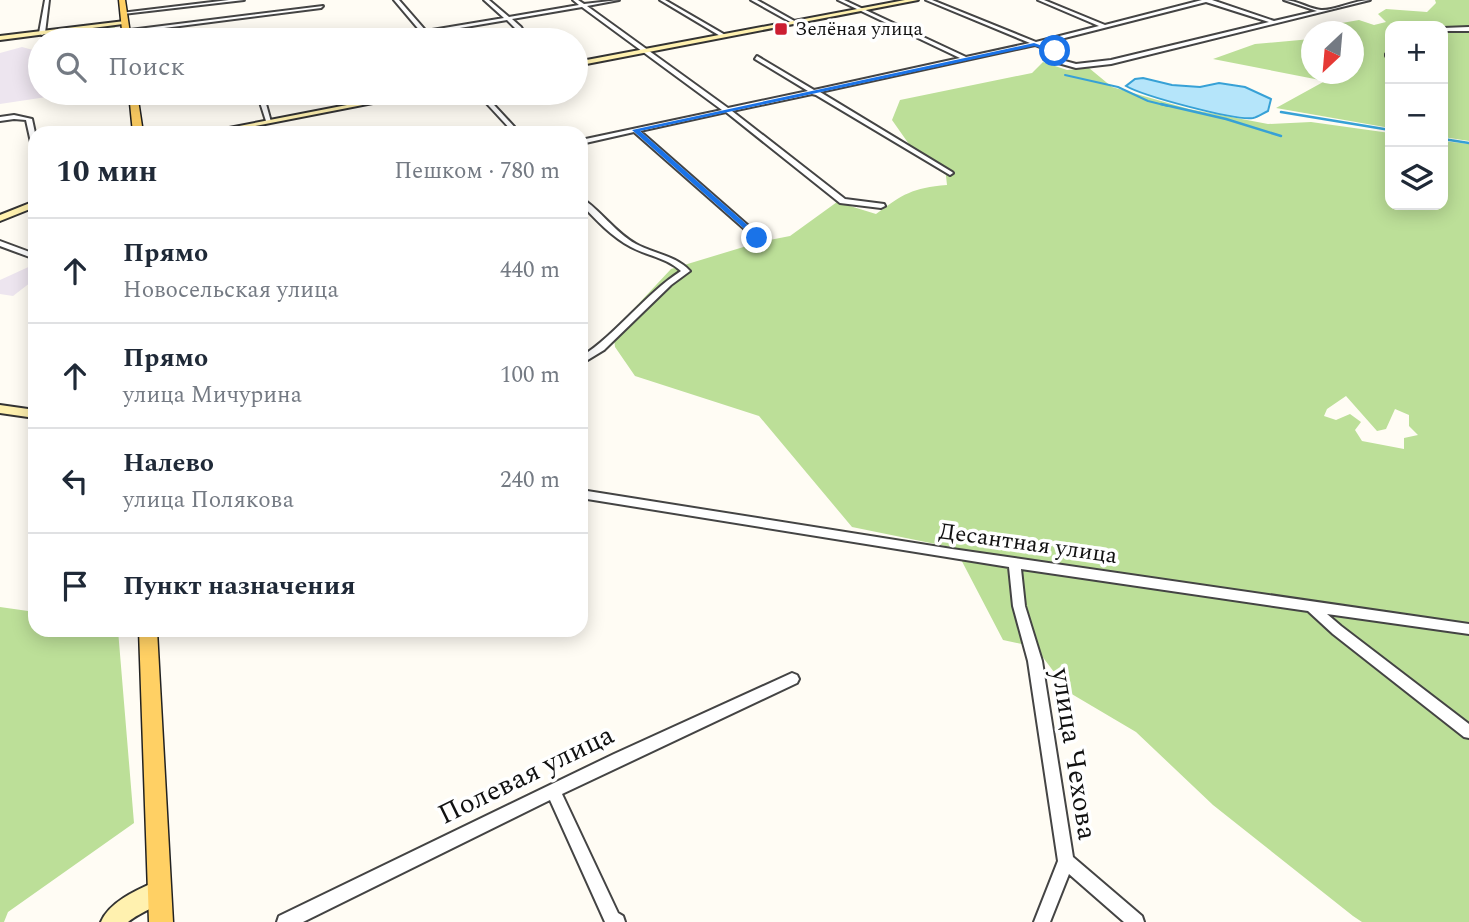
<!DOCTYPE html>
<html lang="ru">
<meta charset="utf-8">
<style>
:root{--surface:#fff;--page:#f2f2f3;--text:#1f2937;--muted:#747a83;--line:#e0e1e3}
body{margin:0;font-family:Spectral,serif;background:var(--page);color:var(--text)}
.controls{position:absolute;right:21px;top:21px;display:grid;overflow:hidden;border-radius:14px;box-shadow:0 4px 18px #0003}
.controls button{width:63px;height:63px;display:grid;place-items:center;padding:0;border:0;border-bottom:2px solid var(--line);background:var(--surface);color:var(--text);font:35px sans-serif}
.compass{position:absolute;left:1301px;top:21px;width:63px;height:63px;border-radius:50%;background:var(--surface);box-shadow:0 4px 18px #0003;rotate:206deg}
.stop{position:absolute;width:21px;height:21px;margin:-16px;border:5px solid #1a73e8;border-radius:50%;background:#fff}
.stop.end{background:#1a73e8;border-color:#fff;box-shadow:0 2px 7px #0008}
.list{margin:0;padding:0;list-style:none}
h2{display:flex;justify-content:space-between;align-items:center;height:91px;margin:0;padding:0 28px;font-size:30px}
h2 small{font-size:23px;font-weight:400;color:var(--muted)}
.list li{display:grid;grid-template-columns:46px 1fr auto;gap:21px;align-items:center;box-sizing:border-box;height:105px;padding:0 28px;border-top:2px solid var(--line)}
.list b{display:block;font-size:26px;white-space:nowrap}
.list p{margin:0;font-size:23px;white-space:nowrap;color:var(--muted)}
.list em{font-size:23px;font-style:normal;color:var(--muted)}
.icon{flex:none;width:38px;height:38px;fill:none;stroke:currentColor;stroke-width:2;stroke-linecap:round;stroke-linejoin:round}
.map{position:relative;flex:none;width:1469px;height:922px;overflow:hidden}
.search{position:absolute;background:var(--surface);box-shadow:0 4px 18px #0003;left:28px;top:28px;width:560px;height:77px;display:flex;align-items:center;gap:18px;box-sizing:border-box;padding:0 24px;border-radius:38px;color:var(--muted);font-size:26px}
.panel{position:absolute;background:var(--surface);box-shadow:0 4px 18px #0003;left:28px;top:126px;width:560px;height:511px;border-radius:21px}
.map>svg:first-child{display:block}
</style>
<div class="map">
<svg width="1469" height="922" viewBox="0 0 1469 922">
<rect width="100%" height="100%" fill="#fffcf4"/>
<path fill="#ede5ef" d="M22 47 40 52V93H73L0 104V53Z
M35 264V279L13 296 0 294V280Z"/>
<path fill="#d8edba" d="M115 26 114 40H51L52 38H46L45 35Z"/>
<path fill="#bcdf98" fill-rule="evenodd" d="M1435 0H1469V141L1443 137V26H1390V128L1276 108 1325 81 1213 59 1255 44 1311 39 1312 74H1354V32L1329 31 1337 27 1336 24 1359 20 1374 25 1386 22 1378 14 1386 9 1427 12 1436 3Z
M1043 62 1067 70 1089 68 1112 87 1189 109 1268 124 1311 122 1390 133V205H1443V141L1469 144V922H1362L1353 916 1213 805 1136 732 1070 693 1035 647 1003 640 955 548 852 527 759 416 635 376 615 347 613 331 671 269 760 242 790 236 837 202 876 214C903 194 912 188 947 185L945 167 911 147 892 120 900 100 1032 73ZM1346 396 1377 431 1386 429 1395 409 1409 415V426L1418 435 1404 438V449L1362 441 1355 430 1361 422 1350 414 1336 420 1324 416 1327 409Z
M0 607 35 612V630H118L134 823 8 912 4 922H0Z"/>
<path fill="#b5e5fa" stroke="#37a1d6" stroke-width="2" d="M1143 78 1172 85 1200 87 1219 83 1245 87 1271 99 1268 111C1263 113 1258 117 1253 118 1236 121 1143 96 1126 86L1135 79Z"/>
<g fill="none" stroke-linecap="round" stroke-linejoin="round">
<path stroke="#37a1d6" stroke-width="2" d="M1065 75 1118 87 1148 101 1168 106"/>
<path stroke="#37a1d6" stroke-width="2.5" d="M1161 104 1226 119 1281 136
M1281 112 1390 130
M1443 139 1469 143"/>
<g stroke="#444" stroke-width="4">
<path id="street" d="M45 0H49L45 33 42 35 39 33Z
M229 0H244L123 14 121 13Z
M394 0H399L426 31 504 18 484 0H489L509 17 579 5 573 0H578L584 4 619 0 587 6 728 108 808 91 755 59 757 56 814 90 960 58 838 0H844L966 57 1030 43 926 0H932L1036 42 1099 26 1038 0H1044L1105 25 1202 0H1212L1274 21 1317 11 1284 0C1297 0 1309 9 1321 10 1333 11 1355 0 1370 0L1111 64 1076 68 1044 59V57L1050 51 1035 45 820 92 952 172 953 173 950 175 816 95 812 94 732 111 845 199 884 204 885 206 881 208 840 203 726 112 640 131 760 236V240H757L634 132 581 144V140L722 110 582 7 512 19 521 27 524 32 515 35 512 33 518 31 507 20 389 40H379L421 32ZM1206 2 1269 22 1111 60 1076 64 1050 57 1057 51 1041 44Z
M660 0H665L727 36 722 37Z
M751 0H757L798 23 794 24Z
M323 6 321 8 125 33 122 31Z
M1469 27V31H1443V28Z
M311 31 327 33 330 40H325L323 35H311L168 40H132L135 38Z
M1390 52V56H1386V54Z
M257 93H263L271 122 266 121Z
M352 93H358L364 103 363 104H359Z
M477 93H483L520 133H514Z
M14 115 32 119 35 133V149L32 147 26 120 14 119 0 121V117Z
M581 198C600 209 614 232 636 244 654 254 675 255 690 271L671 285 604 350 581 364V357C618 333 644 295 681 271 667 258 648 256 631 247 612 237 596 220 581 204Z
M0 241 35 254V259L0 246Z
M581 490 952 549 1469 624V634L1327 614 1341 626 1469 724V738L1464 737 1333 634 1308 611 1021 569 1025 606 1042 661 1073 857 1142 916 1144 922H1124L1069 874 1050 922H1034L1058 861 1028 661 1013 606 1009 567 581 498Z
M792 673 797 675 799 679 797 683 562 794 618 913 623 916 625 922H605L550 800 303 922H277L279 916 614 754Z"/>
</g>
<g stroke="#333" stroke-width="4">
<path id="secondary" d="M905 0H918L576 66V62Z
M125 21 123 24 0 40V36Z
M409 93H424L220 133H203Z
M35 201V207L0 221V215Z
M0 405 35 410V418L0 413Z
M159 880 167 883 170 891C163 906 141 911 128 922H101C110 901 139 889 159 880Z"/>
</g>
<g stroke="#222" stroke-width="3">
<path id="primary" d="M119 0H125L131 40H123Z
M129 93H137L143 133H133Z
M139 630H157L173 922H149Z"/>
</g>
<use href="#street" fill="#fff" fill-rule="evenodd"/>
<use href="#secondary" fill="#fff1af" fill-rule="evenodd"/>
<use href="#primary" fill="#ffd064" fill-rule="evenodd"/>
</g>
<path fill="#1a73e8" d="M1034 43 1057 51 1055 53 1034 46 640 131 760 236 757 240 632 130Z"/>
<rect fill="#cc1e31" stroke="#fff" stroke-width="2.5" x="774" y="22" width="14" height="14" rx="3.5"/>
<g text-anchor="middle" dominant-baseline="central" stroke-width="7" stroke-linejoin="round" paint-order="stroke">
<g font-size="19" fill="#111" stroke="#fff" text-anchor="start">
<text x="795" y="29">Зелёная улица</text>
</g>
<g font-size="23" fill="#111" stroke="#fff">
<text transform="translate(1028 544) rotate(8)">Десантная улица</text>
</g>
<g font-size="28" fill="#111" stroke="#fff">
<text transform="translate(1074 754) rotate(81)">улица Чехова</text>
<text transform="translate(526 775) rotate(-26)">Полевая улица</text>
</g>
</g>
</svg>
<div class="controls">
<button>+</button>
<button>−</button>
<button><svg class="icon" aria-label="layers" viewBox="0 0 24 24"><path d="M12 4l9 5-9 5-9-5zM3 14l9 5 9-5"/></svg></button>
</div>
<svg class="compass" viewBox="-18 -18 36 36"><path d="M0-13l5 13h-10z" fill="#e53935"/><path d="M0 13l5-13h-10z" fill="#747a83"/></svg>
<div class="stop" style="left:1055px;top:51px"></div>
<div class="stop end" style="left:757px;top:238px"></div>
<div class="search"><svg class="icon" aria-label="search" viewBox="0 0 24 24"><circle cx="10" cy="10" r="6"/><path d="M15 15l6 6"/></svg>Поиск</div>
<section class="panel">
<h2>10 мин<small>Пешком · 780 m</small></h2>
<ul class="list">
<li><svg class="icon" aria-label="ahead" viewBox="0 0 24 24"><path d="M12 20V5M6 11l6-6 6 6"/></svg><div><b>Прямо</b><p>Новосельская улица</p></div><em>440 m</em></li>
<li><svg class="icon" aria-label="ahead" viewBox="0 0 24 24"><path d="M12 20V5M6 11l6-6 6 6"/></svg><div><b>Прямо</b><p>улица Мичурина</p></div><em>100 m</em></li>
<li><svg class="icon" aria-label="left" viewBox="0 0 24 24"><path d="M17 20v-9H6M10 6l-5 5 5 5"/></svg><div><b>Налево</b><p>улица Полякова</p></div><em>240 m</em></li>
<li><svg class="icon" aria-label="arrive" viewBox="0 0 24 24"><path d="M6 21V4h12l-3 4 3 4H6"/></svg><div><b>Пункт назначения</b></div></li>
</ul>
</section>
</div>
